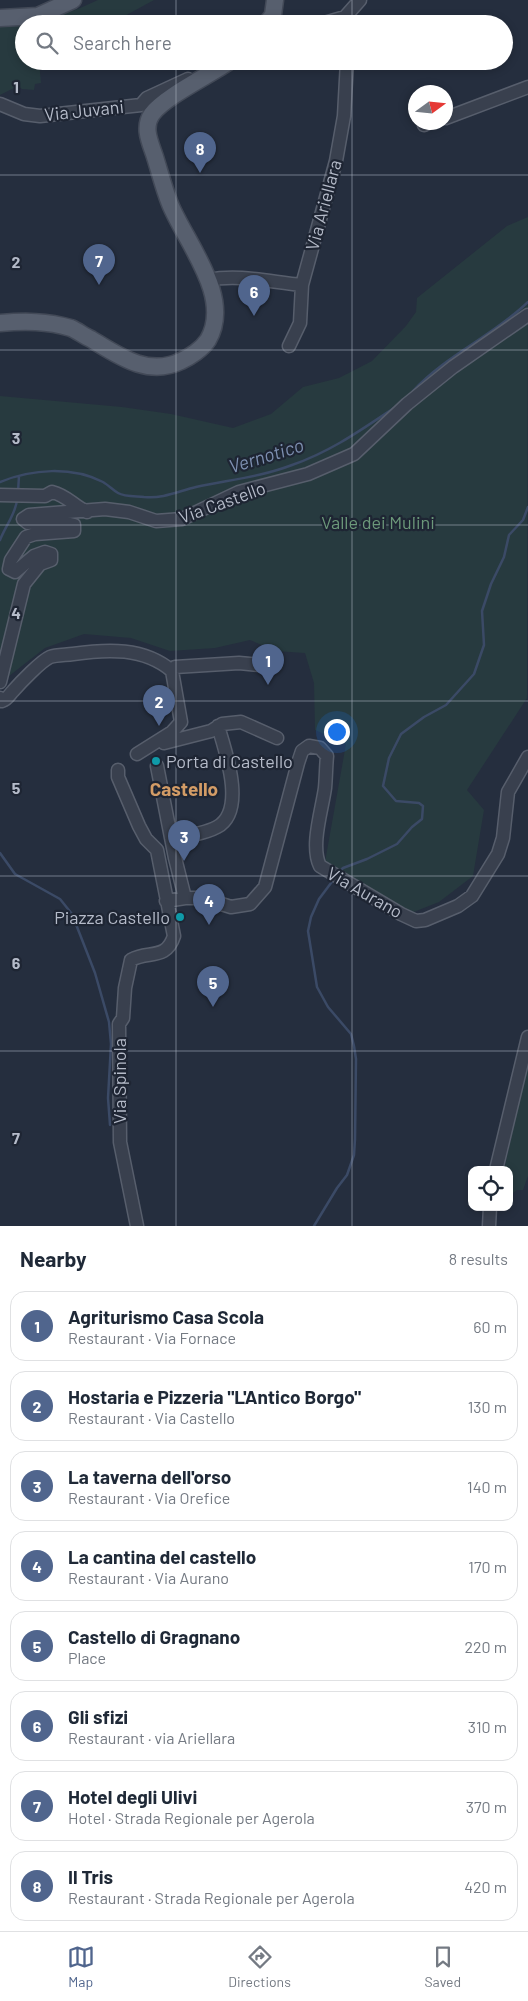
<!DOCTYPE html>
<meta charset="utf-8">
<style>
:root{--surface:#fff;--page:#f2f2f3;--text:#1f2937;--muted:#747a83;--line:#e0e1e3;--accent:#50658d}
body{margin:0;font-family:Barlow,sans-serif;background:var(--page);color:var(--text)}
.controls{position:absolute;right:15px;bottom:15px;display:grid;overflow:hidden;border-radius:10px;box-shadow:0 2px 8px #0003}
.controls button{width:45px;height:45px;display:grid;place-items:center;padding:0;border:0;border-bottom:1px solid var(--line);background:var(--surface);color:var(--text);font:25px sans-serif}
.compass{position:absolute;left:408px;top:85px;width:45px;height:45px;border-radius:50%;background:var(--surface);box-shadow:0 2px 8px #0003;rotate:75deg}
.you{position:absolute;left:336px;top:731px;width:18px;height:18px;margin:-12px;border:4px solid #fff;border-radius:50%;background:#1a73e8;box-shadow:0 0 0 8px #1a73e833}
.badge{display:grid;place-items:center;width:32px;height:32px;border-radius:50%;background:var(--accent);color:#fff;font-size:16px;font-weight:700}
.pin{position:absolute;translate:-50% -41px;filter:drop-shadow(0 1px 2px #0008)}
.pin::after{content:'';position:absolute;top:26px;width:18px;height:15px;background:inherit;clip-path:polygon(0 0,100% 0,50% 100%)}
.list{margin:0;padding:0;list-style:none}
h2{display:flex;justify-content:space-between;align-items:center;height:65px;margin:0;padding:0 20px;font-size:21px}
h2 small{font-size:16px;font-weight:400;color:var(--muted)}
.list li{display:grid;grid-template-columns:32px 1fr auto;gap:15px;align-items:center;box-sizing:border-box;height:70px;margin:0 10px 10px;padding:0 10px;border:1px solid var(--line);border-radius:15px}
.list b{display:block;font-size:19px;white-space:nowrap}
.list p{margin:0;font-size:16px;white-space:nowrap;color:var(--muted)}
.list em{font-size:16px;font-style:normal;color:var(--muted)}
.icon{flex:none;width:28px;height:28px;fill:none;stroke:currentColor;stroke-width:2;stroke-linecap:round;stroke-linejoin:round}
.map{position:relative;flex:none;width:528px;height:1226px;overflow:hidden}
.search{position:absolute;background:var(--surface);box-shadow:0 2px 8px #0003;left:15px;right:15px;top:15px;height:55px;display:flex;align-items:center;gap:12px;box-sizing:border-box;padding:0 18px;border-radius:28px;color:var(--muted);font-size:19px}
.sheet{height:705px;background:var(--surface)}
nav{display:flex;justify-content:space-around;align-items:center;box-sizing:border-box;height:70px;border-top:1px solid var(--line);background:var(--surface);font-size:14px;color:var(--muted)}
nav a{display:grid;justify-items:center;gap:2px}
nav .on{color:var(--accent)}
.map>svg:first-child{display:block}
</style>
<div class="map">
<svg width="528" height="1226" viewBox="0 0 528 1226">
<rect width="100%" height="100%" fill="#252e3e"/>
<path fill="#273a3f" d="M98 0H154L110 24H29L78 9Z
M24 24V61H39L41 83 35 84 34 90 22 89 18 86 0 95V25Z
M528 217 527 698 467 790 484 810 473 876 439 902 411 913 325 862 346 744 315 730 314 683 305 653 276 651 250 640 215 648 170 651 131 638 84 634 45 648 0 683V396L122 407 171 414 233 428 271 414 303 387 339 378 372 361 406 326 416 312 417 298 507 226Z
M528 1062V1176L523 1190H517L509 1196V1170H504Z"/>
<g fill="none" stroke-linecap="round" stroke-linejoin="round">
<path stroke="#3b4a66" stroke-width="2.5" d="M413 391C446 355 493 336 528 302
M0 482C32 469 71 466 103 482 108 485 113 490 118 493 125 497 137 496 144 497 163 499 179 491 196 487 228 480 261 477 292 465 330 452 361 430 394 408
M18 492 19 476
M0 540C5 527 16 513 17 500
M0 853 15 874 60 899 72 914 95 973 109 1022 111 1044 108 1098 110 1125
M339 872 343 868 367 859 397 844 412 827 422 819 423 806 419 803 396 801 383 786 389 758 401 734 424 717 446 705 474 674 484 645 482 611 491 584 504 557 509 535 523 520 528 507
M314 1226 337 1188 347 1175 354 1155 355 1139 356 1059 354 1046 351 1034 328 1007 317 987 308 931 311 917 319 899 334 879"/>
<g stroke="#575e6c" stroke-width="15">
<path id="minor" d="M321 24 345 17 360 0
M0 104 24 114 40 116 141 105
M141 105 147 98 188 79
M446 118 528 87
M424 125 430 122
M208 280C239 274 270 282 302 285
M289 346 300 323 302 285 336 161 344 116 347 61
M0 495 45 496 52 492C68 496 72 505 87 512
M172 671 175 667 239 663 260 665
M0 682 24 584 40 564 51 560V554L45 552 34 556 15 572 9 569 11 560 26 537 35 534 74 531V525C58 520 44 522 28 523L23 519 29 515 105 509 129 512 156 521 182 519 239 492 308 474 354 454 407 404 453 367 528 315
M0 698 2 701C8 699 9 695 13 691 20 683 41 661 50 657 56 655 66 655 73 654 107 649 144 647 172 671L181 722 172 732 137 754
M164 743 211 731 222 724 241 722 277 738
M157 766 175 858 185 898
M118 770V777L139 826 146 839 157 850 174 936C166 961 148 950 131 960L125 988 123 1018 119 1024 120 1142 137 1226
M171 838C186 836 204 834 217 827 247 811 225 750 218 726
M166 901 185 898H202L231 907 250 904 265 887 298 763 302 751 309 746 320 748 327 756C326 766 326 777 325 788 322 810 310 846 320 866L401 914 416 921 425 920 458 906 472 896 498 854 503 838 508 792 528 757
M496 1170 528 1037
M489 1226 490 1207"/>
</g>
<g stroke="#424957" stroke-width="19">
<path id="major" d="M0 18 38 16 73 0
M266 24 273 15 275 0
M0 323C25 321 47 321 71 328 78 331 84 336 91 339 119 356 148 377 181 361 190 357 202 349 208 340 233 297 186 243 170 204 164 189 160 173 155 157 151 144 142 128 152 114 164 97 210 75 230 61"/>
</g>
<use href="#minor" stroke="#39404e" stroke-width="12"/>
<use href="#major" stroke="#575f6e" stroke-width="16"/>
</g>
<path fill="none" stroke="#b5bbc9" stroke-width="1" stroke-opacity="0.55" d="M176 0V24M352 0V24M176 61V1226M352 61V1226M0 175H528M0 350H528M0 525H528M0 701H528M0 876H528M0 1051H528"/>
<g fill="#0f9aa8" stroke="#1e2533" stroke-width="2">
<circle cx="156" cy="761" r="5"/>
<circle cx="180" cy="917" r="5"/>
</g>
<g text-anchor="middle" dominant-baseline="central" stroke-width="4.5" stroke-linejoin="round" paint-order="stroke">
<g font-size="18" fill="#b5bbc9" stroke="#1e2533">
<text transform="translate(84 110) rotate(-6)">Via Juvani</text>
<text transform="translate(323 205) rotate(-75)">Via Ariellara</text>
<text transform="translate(222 502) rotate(-20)">Via Castello</text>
<text transform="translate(365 892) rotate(30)">Via Aurano</text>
<text transform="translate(119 1081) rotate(-90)">Via Spinola</text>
</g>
<g font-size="18" fill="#6c997a" stroke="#1e2533">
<text x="378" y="522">Valle dei Mulini</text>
</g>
<g font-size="18" fill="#b5bbc9" stroke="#1e2533" text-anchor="start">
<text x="166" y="761">Porta di Castello</text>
<text x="170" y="917" text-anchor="end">Piazza Castello</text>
</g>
<g font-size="19" font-style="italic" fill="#7d8fb0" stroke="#1e2533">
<text transform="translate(266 455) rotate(-17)">Vernotico</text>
</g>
<g font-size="19" font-weight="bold" fill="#d39c66" stroke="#1e2533">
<text x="184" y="788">Castello</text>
</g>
</g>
<g font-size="16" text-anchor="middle" font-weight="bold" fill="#b5bbc9" stroke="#1e2533" stroke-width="4.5" stroke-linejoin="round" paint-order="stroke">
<text x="16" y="93">1</text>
<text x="16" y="268">2</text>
<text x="16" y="444">3</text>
<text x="16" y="619">4</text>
<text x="16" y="794">5</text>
<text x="16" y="969">6</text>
<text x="16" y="1144">7</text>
</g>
</svg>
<div class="controls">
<button><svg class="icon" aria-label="locate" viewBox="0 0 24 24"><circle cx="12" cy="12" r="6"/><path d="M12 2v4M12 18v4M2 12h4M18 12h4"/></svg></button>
</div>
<svg class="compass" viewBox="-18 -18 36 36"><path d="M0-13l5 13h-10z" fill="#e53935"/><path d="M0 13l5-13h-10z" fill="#747a83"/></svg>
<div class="you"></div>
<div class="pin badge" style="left:268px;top:685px">1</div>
<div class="pin badge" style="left:159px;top:726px">2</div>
<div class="pin badge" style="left:184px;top:861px">3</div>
<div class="pin badge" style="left:209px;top:925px">4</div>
<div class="pin badge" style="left:213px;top:1007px">5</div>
<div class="pin badge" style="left:254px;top:316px">6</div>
<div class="pin badge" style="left:99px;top:285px">7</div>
<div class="pin badge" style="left:200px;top:173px">8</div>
<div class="search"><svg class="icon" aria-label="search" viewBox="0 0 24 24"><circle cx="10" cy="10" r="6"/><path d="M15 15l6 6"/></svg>Search here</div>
</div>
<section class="sheet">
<h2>Nearby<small>8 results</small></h2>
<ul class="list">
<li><span class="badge">1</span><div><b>Agriturismo Casa Scola</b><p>Restaurant · Via Fornace</p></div><em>60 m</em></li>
<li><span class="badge">2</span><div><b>Hostaria e Pizzeria &quot;L'Antico Borgo&quot;</b><p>Restaurant · Via Castello</p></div><em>130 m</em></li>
<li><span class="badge">3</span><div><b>La taverna dell'orso</b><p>Restaurant · Via Orefice</p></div><em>140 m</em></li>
<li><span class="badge">4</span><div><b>La cantina del castello</b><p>Restaurant · Via Aurano</p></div><em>170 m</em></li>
<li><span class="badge">5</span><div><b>Castello di Gragnano</b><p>Place</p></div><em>220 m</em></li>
<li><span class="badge">6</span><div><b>Gli sfizi</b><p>Restaurant · via Ariellara</p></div><em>310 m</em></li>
<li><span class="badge">7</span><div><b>Hotel degli Ulivi</b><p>Hotel · Strada Regionale per Agerola</p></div><em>370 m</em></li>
<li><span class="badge">8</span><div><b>Il Tris</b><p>Restaurant · Strada Regionale per Agerola</p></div><em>420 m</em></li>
</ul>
</section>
<nav>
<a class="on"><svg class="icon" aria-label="map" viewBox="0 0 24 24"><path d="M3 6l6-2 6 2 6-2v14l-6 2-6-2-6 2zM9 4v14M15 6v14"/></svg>Map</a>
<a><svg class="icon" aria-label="directions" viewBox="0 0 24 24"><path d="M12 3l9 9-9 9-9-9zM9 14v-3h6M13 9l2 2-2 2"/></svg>Directions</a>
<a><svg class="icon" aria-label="saved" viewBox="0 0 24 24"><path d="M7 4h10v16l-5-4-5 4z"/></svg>Saved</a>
</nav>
